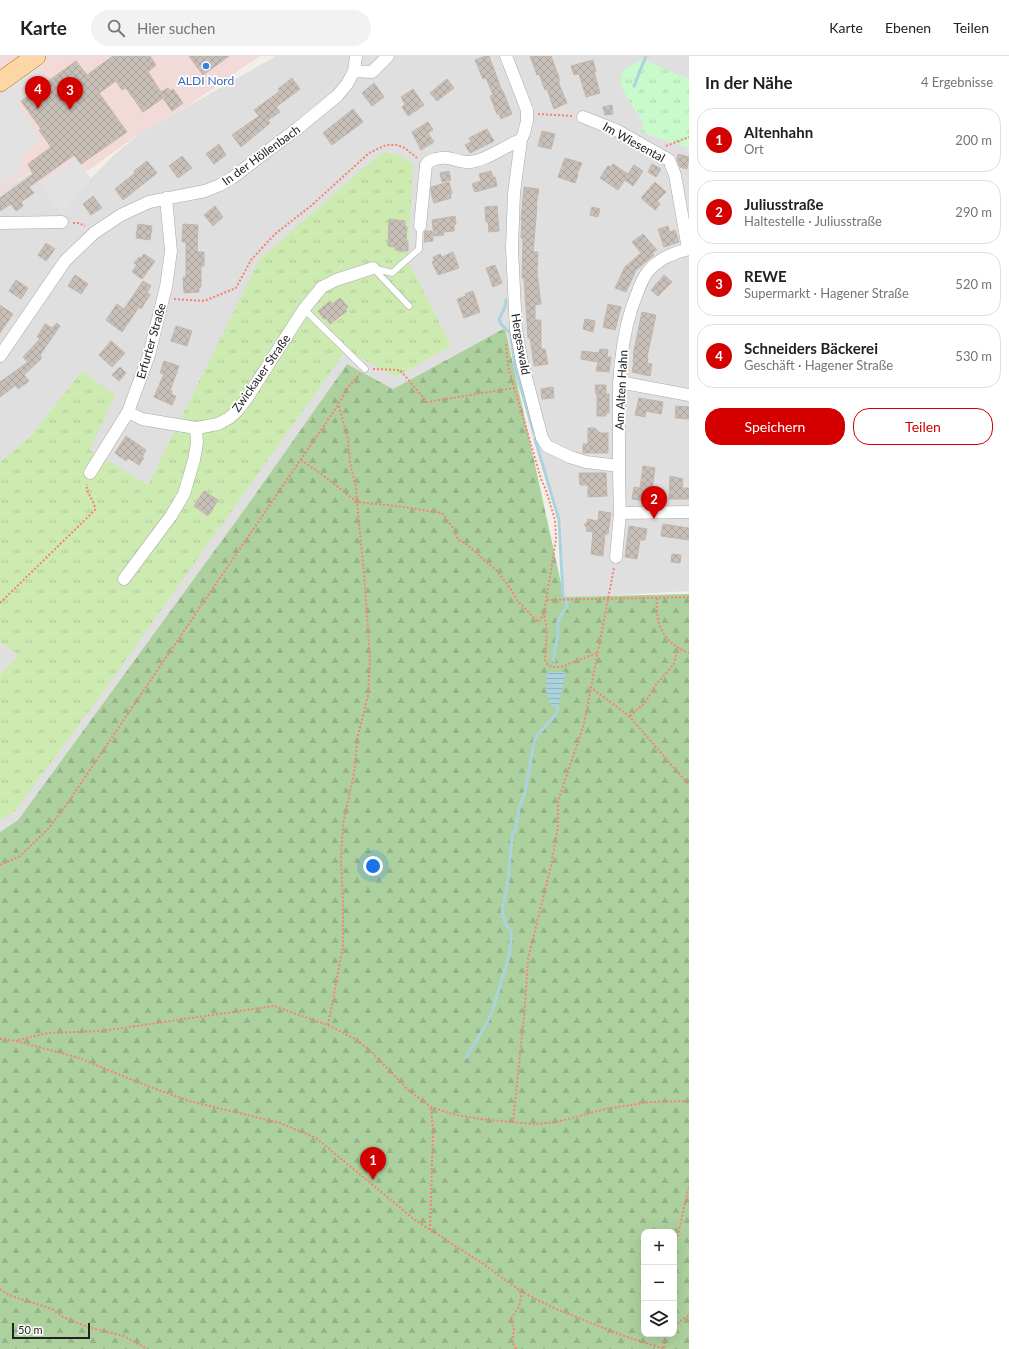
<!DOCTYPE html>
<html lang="de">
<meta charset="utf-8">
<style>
:root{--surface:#fff;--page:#f2f2f2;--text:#202124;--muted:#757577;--line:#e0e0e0;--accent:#d40000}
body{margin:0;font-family:Lato,sans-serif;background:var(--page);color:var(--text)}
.controls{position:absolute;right:12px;bottom:12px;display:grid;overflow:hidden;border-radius:8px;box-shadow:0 4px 16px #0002}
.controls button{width:36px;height:36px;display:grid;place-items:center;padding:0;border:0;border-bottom:1px solid var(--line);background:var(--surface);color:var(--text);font:20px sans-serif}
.scale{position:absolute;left:12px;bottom:10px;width:78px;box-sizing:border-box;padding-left:4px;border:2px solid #222;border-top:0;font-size:11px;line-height:14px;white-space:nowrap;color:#222;-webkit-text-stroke:3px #fff;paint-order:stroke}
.you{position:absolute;left:373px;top:810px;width:14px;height:14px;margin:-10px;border:3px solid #fff;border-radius:50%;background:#1a73e8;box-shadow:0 0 0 6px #1a73e833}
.badge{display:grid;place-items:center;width:26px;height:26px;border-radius:50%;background:var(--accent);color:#fff;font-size:13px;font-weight:700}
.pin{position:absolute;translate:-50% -33px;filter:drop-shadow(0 1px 2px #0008)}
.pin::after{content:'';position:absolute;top:21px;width:14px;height:12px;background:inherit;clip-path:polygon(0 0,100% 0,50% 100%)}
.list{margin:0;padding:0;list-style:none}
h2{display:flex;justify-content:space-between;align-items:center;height:52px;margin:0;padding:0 16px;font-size:17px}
h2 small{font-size:13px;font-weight:400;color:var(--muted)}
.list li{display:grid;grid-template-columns:26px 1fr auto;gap:12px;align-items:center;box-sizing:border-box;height:64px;margin:0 8px 8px;padding:0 8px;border:1px solid var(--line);border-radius:16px}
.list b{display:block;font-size:15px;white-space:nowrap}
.list p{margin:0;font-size:13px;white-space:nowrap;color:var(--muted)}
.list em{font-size:13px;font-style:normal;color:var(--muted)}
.actions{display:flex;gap:8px;padding:12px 16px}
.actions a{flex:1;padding:9px 0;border:1px solid var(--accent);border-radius:16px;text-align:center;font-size:14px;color:var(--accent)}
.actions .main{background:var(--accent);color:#fff}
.icon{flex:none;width:22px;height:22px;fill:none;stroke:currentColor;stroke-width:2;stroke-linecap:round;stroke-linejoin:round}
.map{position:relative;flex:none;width:689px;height:1293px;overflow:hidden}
header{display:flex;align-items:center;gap:24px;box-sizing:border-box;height:56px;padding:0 20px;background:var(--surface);border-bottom:1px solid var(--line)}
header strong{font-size:19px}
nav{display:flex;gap:22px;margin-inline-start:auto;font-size:14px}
.search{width:280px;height:36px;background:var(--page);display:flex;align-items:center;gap:10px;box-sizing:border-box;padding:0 14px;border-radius:22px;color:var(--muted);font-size:15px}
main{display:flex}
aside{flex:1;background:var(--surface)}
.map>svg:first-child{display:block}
</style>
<header>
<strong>Karte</strong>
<div class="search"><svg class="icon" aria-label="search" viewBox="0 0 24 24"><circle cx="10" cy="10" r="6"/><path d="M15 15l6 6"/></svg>Hier suchen</div>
<nav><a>Karte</a><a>Ebenen</a><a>Teilen</a></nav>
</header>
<main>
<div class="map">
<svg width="689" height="1293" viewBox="0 0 689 1293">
<defs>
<pattern id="grass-tufts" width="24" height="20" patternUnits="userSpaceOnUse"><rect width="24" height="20" fill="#cdebb0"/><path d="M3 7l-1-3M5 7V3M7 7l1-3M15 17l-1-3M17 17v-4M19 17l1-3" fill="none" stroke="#b0c997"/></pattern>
<pattern id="forest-firs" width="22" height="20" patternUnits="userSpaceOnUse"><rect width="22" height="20" fill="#add19e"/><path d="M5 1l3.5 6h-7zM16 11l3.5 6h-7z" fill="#95b388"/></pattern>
<pattern id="park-tufts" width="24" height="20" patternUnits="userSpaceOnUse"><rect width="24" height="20" fill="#c8facc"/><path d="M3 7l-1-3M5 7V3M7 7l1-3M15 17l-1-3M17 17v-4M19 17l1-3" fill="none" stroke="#acd6af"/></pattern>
<pattern id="water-rules" width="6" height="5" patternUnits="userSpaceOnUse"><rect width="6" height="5" fill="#aad3df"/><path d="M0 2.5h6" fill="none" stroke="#92b5bf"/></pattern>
<pattern id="building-cross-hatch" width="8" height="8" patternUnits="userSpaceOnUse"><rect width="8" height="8" fill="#c7bfb8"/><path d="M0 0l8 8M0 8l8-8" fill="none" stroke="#aba49e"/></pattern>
</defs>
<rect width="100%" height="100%" fill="#f2efe9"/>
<path fill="#e0dfdf" d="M276 0H689V535L564 542 561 465 534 386 505 272 393 333 347 308 247 450 18 764 0 776V136L32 115 62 158 92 121 114 99 139 78Z"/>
<path fill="#f2dad9" d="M0 0H260L189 49 139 78 86 116 76 102 40 128 31 115 0 136Z"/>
<path fill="url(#grass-tufts)" d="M385 96 402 101 413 108 408 205 451 290 396 321 346 294 98 643 14 756 0 764V619L19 599 0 586V406L30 381 82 315 115 339 90 394 148 429 259 204 373 104Z"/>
<path fill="url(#forest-firs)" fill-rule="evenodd" d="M505 272 564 541 689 538V1293H0V776L18 764 247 450 347 308 393 333ZM644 1176H674V1278H644Z"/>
<path fill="url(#park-tufts)" d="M642 4C658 9 673 18 689 22V92L641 76 643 65C635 54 615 30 623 16 626 10 636 7 642 4Z"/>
<path fill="#e2e2e2" d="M37 11 47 25 17 48 42 84 20 100 22 104 21 115 0 131V39Z
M76 102 91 123 62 158 40 128Z"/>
<path fill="url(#water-rules)" d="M547 616H566L558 651 552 650C546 641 545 627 547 616Z"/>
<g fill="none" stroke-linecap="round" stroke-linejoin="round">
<path stroke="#aad3df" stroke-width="3" d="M634 30 646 0
M506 244 505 251 499 263 501 268 511 278 515 312 534 377
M535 383 559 464 563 539C572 554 562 553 558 565 557 568 559 574 558 577 557 587 553 595 554 605
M466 1001 485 971 493 953 509 900 511 886V875L505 867 502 855 508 825 512 780 516 772 519 752 525 736 535 682 556 658 558 651"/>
</g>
<path fill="url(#building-cross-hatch)" stroke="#c4b6ab" d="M113 0H150L156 9 148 16 161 36 168 32 170 35 173 33 183 47 172 55 163 42 143 56 126 32 122 34 116 25 99 37 127 76 81 108 74 99 29 131 34 137 21 146 23 150 16 155 11 148 0 155V142L33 118 28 108 51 91 39 74 41 73 21 45 76 5 87 19Z
M189 0H229L203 19Z
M485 0H489L502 35H503L512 58 501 63 499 58H497L490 40 493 39 486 22 483 23 475 4Z
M530 0H551L559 21V28L567 47 554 53 547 33 545 34 539 18 537 19Z
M593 4 596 16H594L600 37 586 41 579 18 574 19 571 10Z
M292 22 300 33 276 51 280 56 268 64 270 67 241 91 232 79 259 60 254 54 280 35 278 33Z
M447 23 454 32 437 45 430 37Z
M374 27 384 41 372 50 362 37Z
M413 33 424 49 408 60 402 51 405 48 401 41Z
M612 49 613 58 605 59 603 51Z
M353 53 363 66 332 89 323 77Z
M428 66 433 74 428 77 434 86 421 94 412 76Z
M487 73 494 85 470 97 465 89 471 86 469 82Z
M542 75 555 78 551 93 538 90Z
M219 88 226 99 214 108 206 98Z
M678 98 689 101 687 113 680 111 677 103Z
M182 100 192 112 178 122 169 110Z
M565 102 582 107 577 118 578 119 575 127 558 121Z
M147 105 157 117 123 144 115 133 135 117 134 115Z
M613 108 628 118 634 109 643 115 633 130 625 124 618 134 600 122 608 110 611 111Z
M652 108 661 113 656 121 648 116Z
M449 115 451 124 442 126 440 117Z
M491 115 493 121H495L497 130 475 136 472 128 481 125 479 118Z
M449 126 452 138H450L451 142 434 147 431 136V131Z
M655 126 666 136 657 145 660 148 655 154 641 142Z
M524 131 539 133 536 149 537 150 533 196H538L537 217 541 248 535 249V264H541V293H545L548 308 534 310 530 282H528L524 222H522L523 182H521L522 164H521Z
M93 140 102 152 91 159 83 148Z
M215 150 223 161 213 170 204 159Z
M497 150 499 175 489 176 488 166H486L485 151Z
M592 151 600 153 598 161 590 159Z
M455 160 456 168 454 169V175L443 176 444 179 434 180 432 164Z
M389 163 405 165V171H407L406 185H408V195L395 194V191L388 190Z
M138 168 152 170 150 184 136 182Z
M183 168 198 169 197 196H204V210H201V231H199V236L184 237 183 221H186V186H182Z
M668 170 670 176 675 174 679 186 664 191 658 173Z
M425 175H432L433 185 424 186Z
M643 178 657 194 652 197 654 199 636 214 626 236 615 232 625 211 641 197 632 186Z
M46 187 55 193 46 205 38 199Z
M453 196 459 212 438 219 432 206 434 205 433 201 440 198 442 201Z
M144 198 155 205 142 223 132 216 137 209 134 207 139 201 141 202Z
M495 209 502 227 493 231 486 212Z
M75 219 88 228 81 238 68 230Z
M664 219 672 226 658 240 651 234Z
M16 224 28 232 21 243 9 235Z
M143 225 151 230 147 236 150 239 141 253 139 251 122 276 106 264 117 248 124 253Z
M473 235 480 256 464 262 457 243 466 240 465 238Z
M340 242 348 251 345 253 347 255 330 268 326 262 324 263 318 255 330 245 332 248Z
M608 248 621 251 615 274 603 271Z
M0 249 13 258 0 277Z
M642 256 656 259 647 301 648 302 647 307 652 308 650 320 632 316 634 306H633L634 299H633Z
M585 263 595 265 593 276 583 273Z
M57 267 60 270 40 299 42 302 24 319 29 325 18 333 16 329 0 341V326L28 306 23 301 40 283 37 281 45 268 52 272Z
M176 270 192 275 187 290 171 285Z
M111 285 125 297 112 311 99 299Z
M600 293 608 294 607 301H611L609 316 596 315 598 306 581 303 582 295 599 297Z
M164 305 179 310 170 335H172L171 338 176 340 172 349 154 341 164 318 160 317Z
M120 311 126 317 119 325 112 319Z
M595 329H606V338H609V357H606V360H597V338H596Z
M553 331 554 342 542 343 541 333Z
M639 342 663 346 661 358 646 355 645 361 635 359Z
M676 350 689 351V363L675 362Z
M588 372H595L600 377H608V397H583V388H588Z
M126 380 146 394 142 401 144 402 139 409 128 402 126 405 115 397Z
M643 410 655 412 652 434 655 435 653 446 632 443 634 431 640 432Z
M579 417H606L607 440 588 441V429H580Z
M670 420 683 423 682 432H689V443H669Z
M204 435 218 444 208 460 194 450Z
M599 455 611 457 608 478H605L603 500 591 498 593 476 586 475 587 472 584 469 587 466 588 463 598 465Z
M663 468 689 472V484L661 480Z
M629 470 647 473 645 484H640L637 503 625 501Z
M672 498 681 499 680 507 671 506Z"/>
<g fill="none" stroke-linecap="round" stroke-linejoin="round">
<g stroke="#a9a9a9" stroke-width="7">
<path id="lane" d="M373 212 392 217 419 193 420 170
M374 213 409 250
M304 253 365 313"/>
</g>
<g stroke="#a9a9a9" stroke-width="13">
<path id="street" d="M354 15 372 16 388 0
M583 61 616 74 669 104 675 119 688 193
M521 84 514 137 512 192 516 274 522 306 542 382 547 390 570 401 586 406 619 410
M0 167 62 166
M420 170 426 109C428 105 431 104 436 103 448 99 454 105 466 106 484 107 504 90 521 84L524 77 527 65V54L506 0
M0 300 65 205 94 177 121 159 149 146 205 135 220 129 232 122 298 72 337 40 347 28 354 15 356 0
M619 326 689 339
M128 356 142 363 196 372 202 371 218 368 229 362 237 355 247 342 304 253 322 231 336 224 373 212
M90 417 128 356 149 299 166 231 171 195 166 142
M620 457C619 433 619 408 619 384 618 333 618 282 638 235 641 227 644 220 649 214 659 203 675 196 689 193
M616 501 620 457 689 456
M124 523 171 460 184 438 194 404 197 387 196 372"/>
</g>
<g stroke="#a06b00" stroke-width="20">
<path id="primary" d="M0 26 36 0"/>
</g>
<path stroke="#fa8072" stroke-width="2" stroke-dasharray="2 2" stroke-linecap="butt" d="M538 58 574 60
M666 90 689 81
M73 167H79L85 170
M174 243 204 245 236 232 251 204 275 178 312 149 369 97 386 89H397L405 92 417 102
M506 288 508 310 541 423 546 434 555 464 556 483 544 558 547 575 545 604 548 609 553 611H561L597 597
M373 313 400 314 427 346 514 332
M301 404 324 420 357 446 396 450 442 457 454 473 458 484 465 487 498 516 512 535 516 543 538 566 544 558
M657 542C655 568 663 587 689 597
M547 544 689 541
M0 547 95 454C95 444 85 437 87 428
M590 631 629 660 689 729
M630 660 645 647 655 630 674 608 677 596 679 593
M0 809 20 800 48 773 67 748 213 532 338 349 348 331 360 318
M328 969 343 891V845L341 803 343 768 354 717 358 679 368 640 370 601 364 518 357 446 356 431 350 407 348 383 339 350
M0 983 16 985 76 1001 140 1027 189 1045 280 1067 316 1082 415 1164 482 1207 522 1236 556 1253 624 1280 665 1293
M18 984 47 977 102 975 274 950 328 969 355 983 372 996 409 1035 431 1051 452 1058 480 1063 534 1068 556 1066 606 1053 650 1046 689 1045
M513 1067 525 950 528 903 551 810 558 770V745L584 668 614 512
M430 1174 433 1076 431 1051
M674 1196 689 1130
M0 1233 9 1239 52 1253 63 1261 87 1271 124 1280 147 1293
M674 1270 689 1259
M664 1292 666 1278
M516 1293 512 1286 514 1274 511 1263 519 1251 522 1236"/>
<use href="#lane" stroke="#fff" stroke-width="6"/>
<use href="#street" stroke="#fff" stroke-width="12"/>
<use href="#primary" stroke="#fcd6a4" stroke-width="19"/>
</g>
<circle fill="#3f7fe0" stroke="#fff" stroke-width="1.5" cx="206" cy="10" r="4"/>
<g text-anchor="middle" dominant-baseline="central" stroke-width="3.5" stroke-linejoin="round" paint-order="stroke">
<g font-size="12" fill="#366cbe" stroke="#fff">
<text x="206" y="24">ALDI Nord</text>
</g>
<g font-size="12" fill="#222" stroke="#fff">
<text transform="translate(634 86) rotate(29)">Im Wiesental</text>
<text transform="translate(261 99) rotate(-36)">In der Höllenbach</text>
<text transform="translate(151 285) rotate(-74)">Erfurter Straße</text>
<text transform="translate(521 288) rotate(80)">Hergeswald</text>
<text transform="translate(261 317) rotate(-55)">Zwickauer Straße</text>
<text transform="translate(621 334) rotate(-87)">Am Alten Hahn</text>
</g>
</g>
</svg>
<div class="controls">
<button>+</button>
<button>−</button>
<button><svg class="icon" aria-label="layers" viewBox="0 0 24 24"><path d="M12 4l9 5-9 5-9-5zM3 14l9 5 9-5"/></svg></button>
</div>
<div class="scale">50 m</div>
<div class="you"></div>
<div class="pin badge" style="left:373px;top:1124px">1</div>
<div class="pin badge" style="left:654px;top:463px">2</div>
<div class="pin badge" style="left:70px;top:54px">3</div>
<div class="pin badge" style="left:38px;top:53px">4</div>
</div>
<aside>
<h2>In der Nähe<small>4 Ergebnisse</small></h2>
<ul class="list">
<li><span class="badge">1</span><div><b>Altenhahn</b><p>Ort</p></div><em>200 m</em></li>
<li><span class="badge">2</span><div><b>Juliusstraße</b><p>Haltestelle · Juliusstraße</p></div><em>290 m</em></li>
<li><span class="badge">3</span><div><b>REWE</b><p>Supermarkt · Hagener Straße</p></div><em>520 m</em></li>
<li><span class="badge">4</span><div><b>Schneiders Bäckerei</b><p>Geschäft · Hagener Straße</p></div><em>530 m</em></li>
</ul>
<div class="actions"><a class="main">Speichern</a><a>Teilen</a></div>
</aside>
</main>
